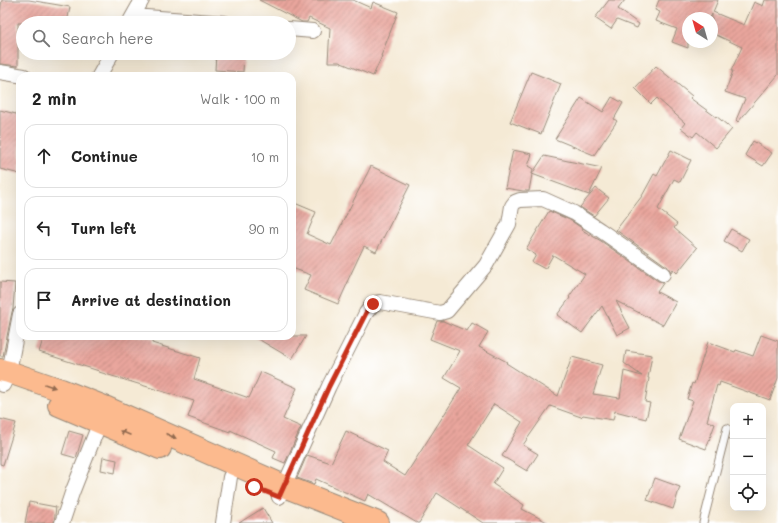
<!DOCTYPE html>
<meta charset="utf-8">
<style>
:root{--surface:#fff;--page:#f6f6f6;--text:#222;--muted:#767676;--line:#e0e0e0}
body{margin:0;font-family:Mali,sans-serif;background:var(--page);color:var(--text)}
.controls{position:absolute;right:12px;bottom:12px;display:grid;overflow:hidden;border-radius:8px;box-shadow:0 4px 16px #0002}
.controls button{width:36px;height:36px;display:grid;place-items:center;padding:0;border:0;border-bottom:1px solid var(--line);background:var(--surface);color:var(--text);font:20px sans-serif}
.compass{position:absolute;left:682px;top:12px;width:36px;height:36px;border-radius:50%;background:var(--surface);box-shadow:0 4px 16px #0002;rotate:323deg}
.stop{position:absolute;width:12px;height:12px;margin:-9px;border:3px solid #c8321e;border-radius:50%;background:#fff}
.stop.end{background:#c8321e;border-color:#fff;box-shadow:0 1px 4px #0008}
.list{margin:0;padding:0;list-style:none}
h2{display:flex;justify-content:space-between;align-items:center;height:52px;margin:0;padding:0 16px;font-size:17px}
h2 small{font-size:13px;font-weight:400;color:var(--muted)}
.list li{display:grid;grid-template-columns:26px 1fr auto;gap:12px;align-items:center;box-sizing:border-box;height:64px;margin:0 8px 8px;padding:0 8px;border:1px solid var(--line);border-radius:12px}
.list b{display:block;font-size:15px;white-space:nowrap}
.list em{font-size:13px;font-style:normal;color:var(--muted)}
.icon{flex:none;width:22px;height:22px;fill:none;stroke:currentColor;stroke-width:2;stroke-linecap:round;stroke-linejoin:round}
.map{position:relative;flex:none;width:778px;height:523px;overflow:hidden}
.search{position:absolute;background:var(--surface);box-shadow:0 4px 16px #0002;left:16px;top:16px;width:280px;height:44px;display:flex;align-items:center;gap:10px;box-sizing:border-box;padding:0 14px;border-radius:22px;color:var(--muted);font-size:15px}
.panel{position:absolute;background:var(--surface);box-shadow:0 4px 16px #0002;left:16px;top:72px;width:280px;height:268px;border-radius:12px}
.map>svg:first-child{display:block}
</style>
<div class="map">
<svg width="778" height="523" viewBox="0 0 778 523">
<defs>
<pattern id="building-hatch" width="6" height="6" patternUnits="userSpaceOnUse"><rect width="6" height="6" fill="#e9a69d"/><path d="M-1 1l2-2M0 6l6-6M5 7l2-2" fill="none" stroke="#be877f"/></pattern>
</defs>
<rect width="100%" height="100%" fill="#fff"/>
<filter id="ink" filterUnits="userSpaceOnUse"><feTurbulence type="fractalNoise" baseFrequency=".025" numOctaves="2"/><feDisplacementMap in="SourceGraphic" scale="8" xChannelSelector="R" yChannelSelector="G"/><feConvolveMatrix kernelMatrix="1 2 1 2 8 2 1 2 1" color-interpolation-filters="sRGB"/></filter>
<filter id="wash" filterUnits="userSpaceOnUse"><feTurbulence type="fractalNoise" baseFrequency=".012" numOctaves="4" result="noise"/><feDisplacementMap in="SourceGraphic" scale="16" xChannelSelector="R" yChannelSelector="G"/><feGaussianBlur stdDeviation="0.9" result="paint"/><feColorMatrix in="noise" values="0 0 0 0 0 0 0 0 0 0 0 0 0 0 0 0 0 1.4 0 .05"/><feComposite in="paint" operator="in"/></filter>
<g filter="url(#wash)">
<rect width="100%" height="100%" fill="#f5ead5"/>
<g id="blocks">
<path fill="url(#building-hatch)" d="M2 0H29L70 7 67 23H18V66L0 64V12Z
M259 0H353L371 8 373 2 398 12 381 56H382L373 76 339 62H328L330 28 309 18 307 22H302Z
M609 0H625L618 9 639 24 637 28 617 20 611 29 595 18Z
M659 0H718L713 12 744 25 754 2 763 6 765 0H778V75L738 122 736 120 745 99 725 92 733 71H731L742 47 712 33V14L710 18H688V48L672 42 677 29 656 21 660 12 655 10Z
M216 53H244L243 72 215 70Z
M656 66 692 96 690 98 716 117V116L732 129 716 148 697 132 693 137 681 128 685 123 657 98 651 104 635 88Z
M531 72 561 84 541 134 510 122Z
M612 97 623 103 614 119 617 121 594 155 555 139 581 98 603 112Z
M0 110 20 115V174L0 169Z
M753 141 772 153 763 166 745 155Z
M513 150 532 154 528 166 533 169 529 191H523L505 188Z
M671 150 691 160 680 182 674 179 658 209 677 224 674 228 697 248 677 273 673 269 671 272 668 267 616 230 642 196 654 174 657 176Z
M544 156 602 168 589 195 532 174Z
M371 166 410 185 376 252 364 246 347 282H348L338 304 304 290 311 275 292 268V202L316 212 307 234 331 245Z
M596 188 609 198 594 216 580 207Z
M549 211 570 220 583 229 582 230 601 241 658 281 664 282 657 292 676 302 663 325 616 301 630 328 617 335 602 306 582 333 557 315 570 298 569 297 585 274 553 255 545 269 532 262 536 255 526 249Z
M731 229 749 239 742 251 724 241Z
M0 282 15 283 13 309 12 312 3 356H0Z
M437 321H443L467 331 472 323 488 332 479 347 507 362 506 363 558 396 572 357 602 365 593 394 620 398 624 371 642 376 624 363 626 351 652 355 648 378H649L645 402 650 403 646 419 615 411 613 420 583 415 581 417 550 406 523 445 538 454 527 471 502 456 522 422 494 404 468 445 503 468 493 484 524 505 522 509 549 523H483L437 493 419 523H417L368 494 365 501 316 479 314 484 297 478 307 455 331 463 346 431 388 451 383 462 405 476 461 388 444 378 460 351 430 339Z
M761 335 778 341V378L770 400 720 382 719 386 717 385 707 421 715 424 706 449 679 439 693 401 687 399 692 383 694 384 708 342 735 352 736 350 753 356Z
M44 336H145L153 338 152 343 200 358 194 379 249 398 261 372 297 388 283 419 301 427 285 463 273 458 276 451 230 430V432L188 417 194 401 99 372V371L39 352Z
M253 336H306L292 359Z
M0 419 16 423 3 465 0 464Z
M69 431 83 435 76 458 62 454Z
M103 457 117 460 115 473 101 470Z
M655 478 680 487 673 509 647 500Z
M29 502 56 507 54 523H25Z
M263 508 272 523H239Z"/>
</g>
</g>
<g filter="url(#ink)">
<use href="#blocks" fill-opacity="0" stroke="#988a7a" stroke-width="1"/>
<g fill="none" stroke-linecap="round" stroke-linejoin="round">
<g stroke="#988a7a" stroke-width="9">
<path id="lane" d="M703 523 727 428"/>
</g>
<g stroke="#988a7a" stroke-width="16">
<path id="street" d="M133 16 225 23
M129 23 142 0
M289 29 313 31
M0 72 24 76
M99 76 112 53
M3 385 9 372 20 314
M279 497 329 386 366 313 373 304 380 302 440 313 447 311 486 265 509 224 512 206 515 202 520 200 543 199 574 213 600 230 663 274
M62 523 72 493 100 422
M223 523 230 477"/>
</g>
<g stroke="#988a7a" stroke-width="24">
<path id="primary" d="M0 370 9 372 61 390 107 408 284 486 378 523
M59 405 160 448"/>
</g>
<use href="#lane" stroke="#fff" stroke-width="7"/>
<use href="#street" stroke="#fff" stroke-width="14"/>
<use href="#primary" stroke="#fcba8e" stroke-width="22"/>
</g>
<defs><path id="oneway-solid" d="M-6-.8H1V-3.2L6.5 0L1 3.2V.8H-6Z"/></defs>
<g fill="#926b50">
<use href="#oneway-solid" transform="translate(50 386) rotate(19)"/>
<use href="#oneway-solid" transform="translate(125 433) rotate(-157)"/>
<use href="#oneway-solid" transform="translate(171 436) rotate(24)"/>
</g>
</g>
<g fill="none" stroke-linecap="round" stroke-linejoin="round" filter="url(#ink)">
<path stroke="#c8321e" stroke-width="5" d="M254 487 279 497 329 386 366 313 373 304"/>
</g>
</svg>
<div class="controls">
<button>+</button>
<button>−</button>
<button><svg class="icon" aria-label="locate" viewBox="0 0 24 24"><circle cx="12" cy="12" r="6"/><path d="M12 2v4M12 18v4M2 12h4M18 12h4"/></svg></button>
</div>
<svg class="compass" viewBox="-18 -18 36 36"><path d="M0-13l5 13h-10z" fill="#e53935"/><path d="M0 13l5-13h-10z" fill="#767676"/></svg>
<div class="stop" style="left:254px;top:487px"></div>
<div class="stop end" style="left:373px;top:304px"></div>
<div class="search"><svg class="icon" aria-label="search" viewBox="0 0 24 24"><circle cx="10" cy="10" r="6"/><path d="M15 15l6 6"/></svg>Search here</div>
<section class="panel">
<h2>2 min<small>Walk · 100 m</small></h2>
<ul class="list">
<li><svg class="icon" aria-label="ahead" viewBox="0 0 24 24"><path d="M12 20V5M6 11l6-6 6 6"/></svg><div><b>Continue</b></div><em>10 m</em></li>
<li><svg class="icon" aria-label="left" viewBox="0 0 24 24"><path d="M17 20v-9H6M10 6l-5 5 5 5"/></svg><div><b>Turn left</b></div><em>90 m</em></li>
<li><svg class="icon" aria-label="arrive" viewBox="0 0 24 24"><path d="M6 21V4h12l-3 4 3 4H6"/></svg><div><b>Arrive at destination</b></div></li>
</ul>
</section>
</div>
